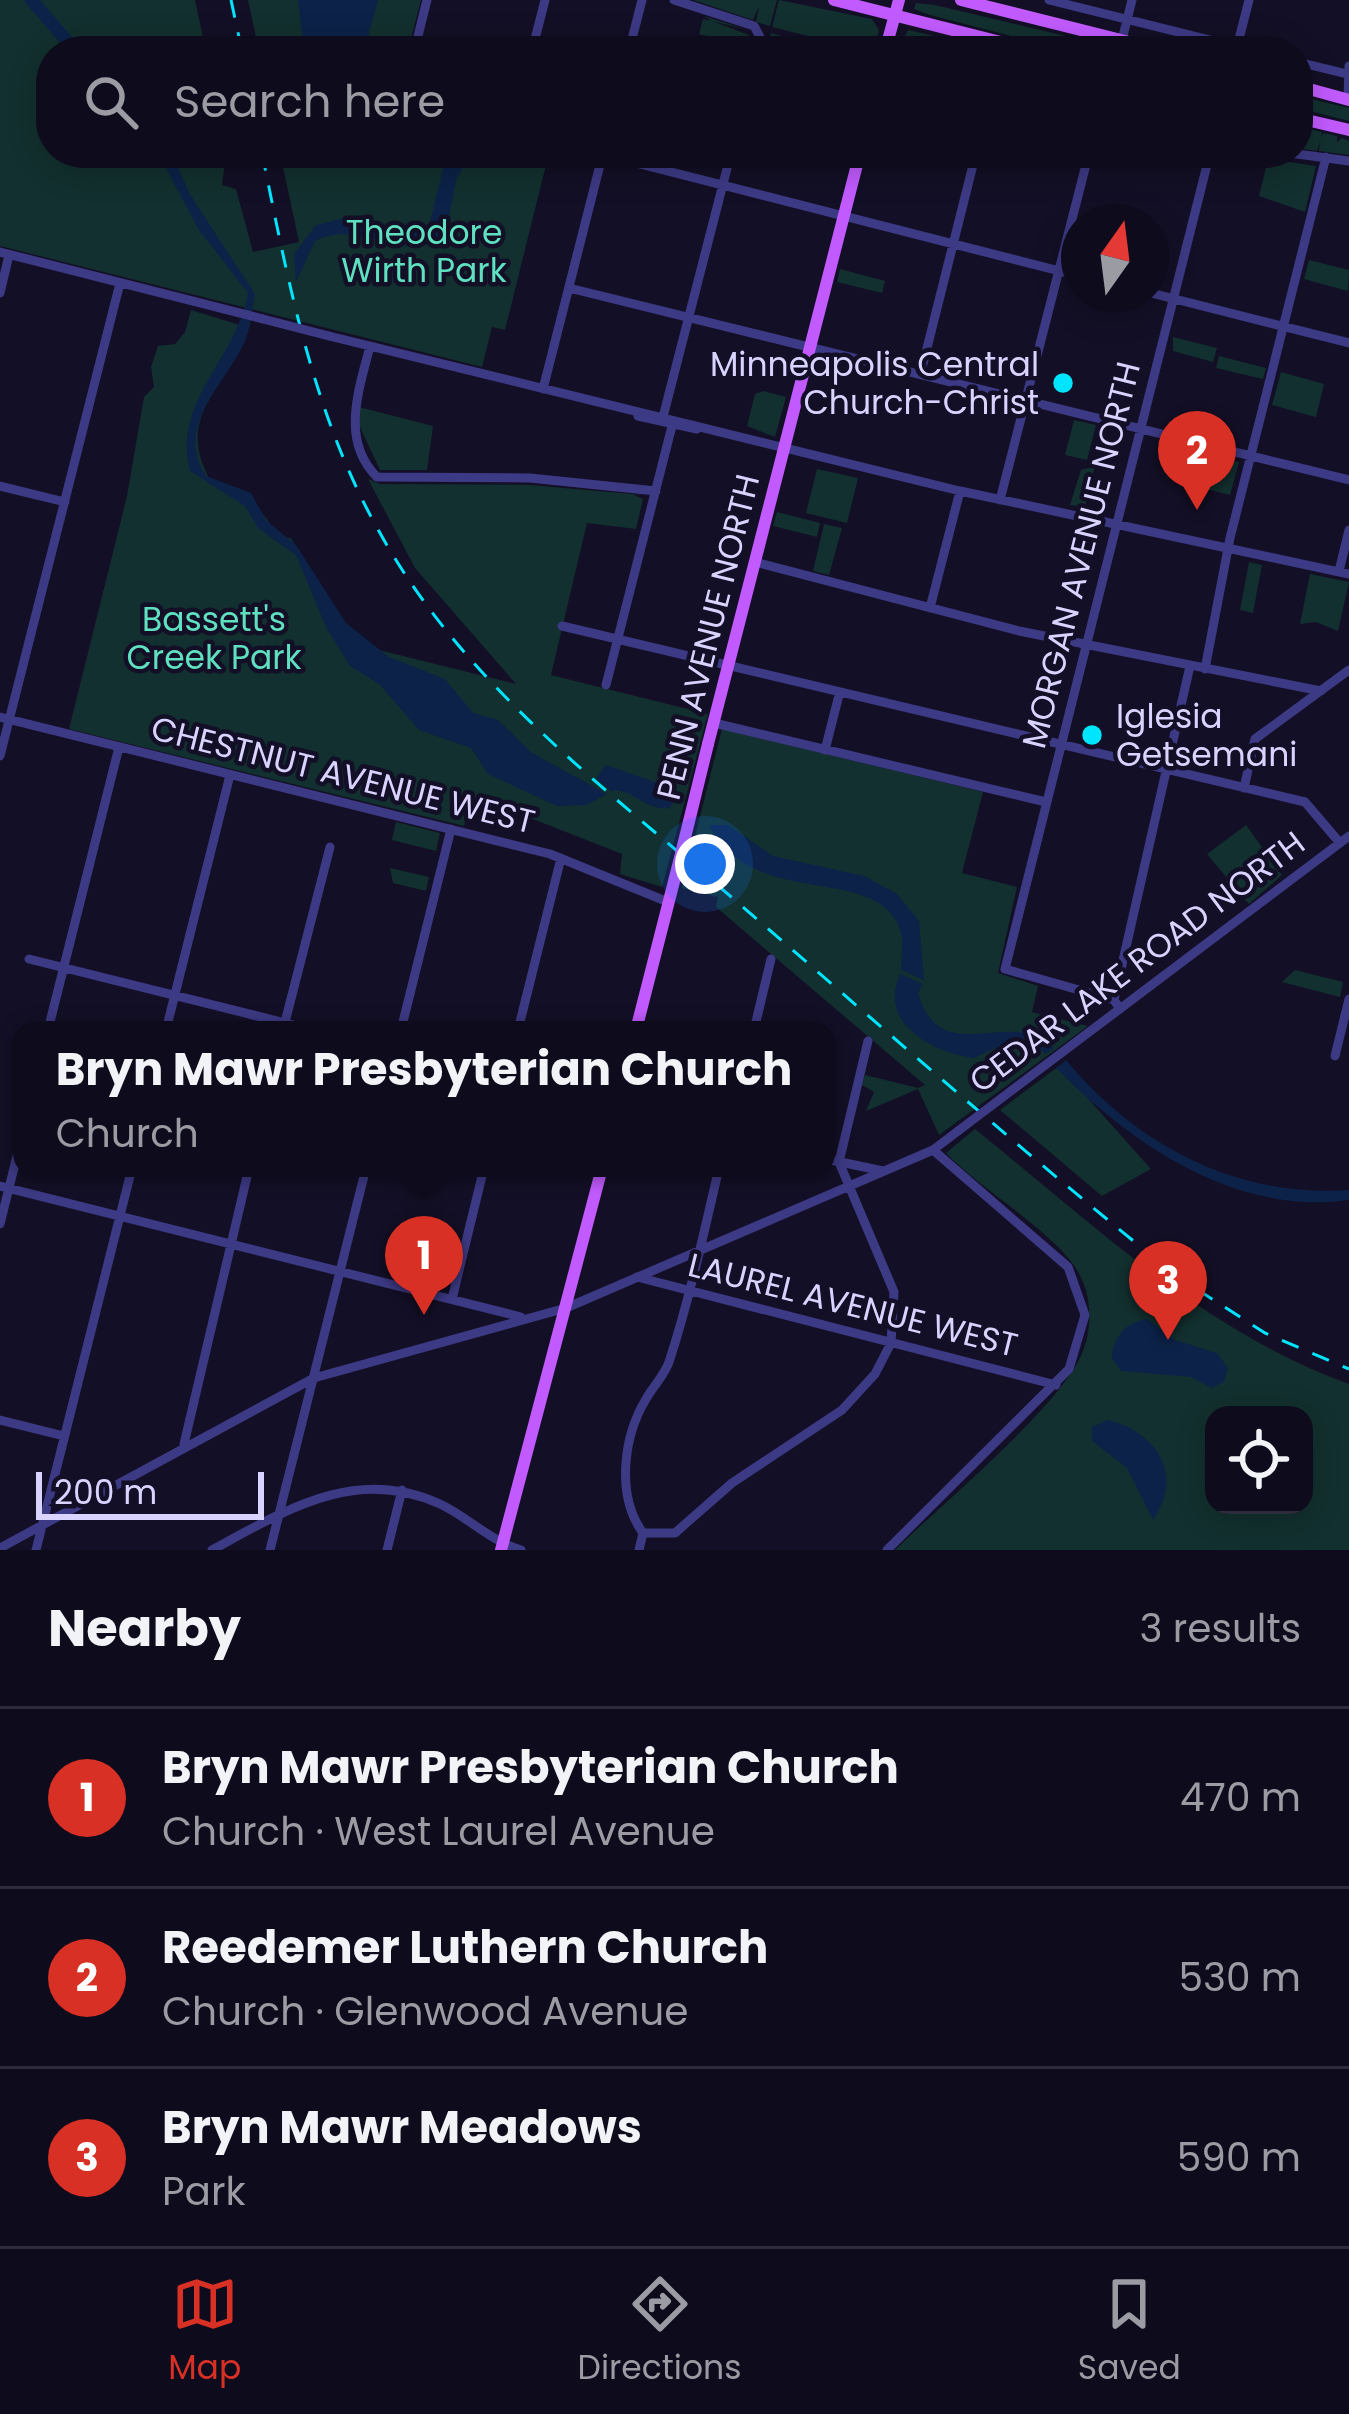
<!DOCTYPE html>
<meta charset="utf-8">
<style>
:root{--surface:#0e0b1c;--page:#1c1929;--text:#f1f3f6;--muted:#9b9ba3;--line:#2e2b3b;--accent:#d93025}
body{margin:0;font-family:Poppins,sans-serif;background:var(--page);color:var(--text)}
.controls{position:absolute;right:36px;bottom:36px;display:grid;overflow:hidden;border-radius:24px;box-shadow:0 6px 30px #0003}
.controls button{width:108px;height:108px;display:grid;place-items:center;padding:0;border:0;border-bottom:3px solid var(--line);background:var(--surface);color:var(--text);font:60px sans-serif}
.compass{position:absolute;left:1061px;top:204px;width:108px;height:108px;border-radius:50%;background:var(--surface);box-shadow:0 6px 30px #0003;rotate:14deg}
.scale{position:absolute;left:36px;bottom:30px;width:228px;box-sizing:border-box;padding-left:12px;border:6px solid #d9d4ff;border-top:0;font-size:33px;line-height:42px;white-space:nowrap;color:#d9d4ff;-webkit-text-stroke:9px #130f26;paint-order:stroke}
.you{position:absolute;left:705px;top:864px;width:42px;height:42px;margin:-30px;border:9px solid #fff;border-radius:50%;background:#1a73e8;box-shadow:0 0 0 18px #1a73e833}
.badge{display:grid;place-items:center;width:78px;height:78px;border-radius:50%;background:var(--accent);color:#fff;font-size:39px;font-weight:700}
.pin{position:absolute;translate:-50% -99px;filter:drop-shadow(0 3px 6px #0008)}
.pin::after{content:'';position:absolute;top:63px;width:42px;height:36px;background:inherit;clip-path:polygon(0 0,100% 0,50% 100%)}
.popup{position:absolute;left:13px;top:1021px;width:822px;height:156px;box-sizing:border-box;display:grid;place-content:center;border-radius:24px;background:var(--surface);filter:drop-shadow(0 3px 9px #0005);font-size:39px;white-space:nowrap;color:var(--muted)}
.popup b{font-size:45px;color:var(--text)}
.popup::after{content:'';position:absolute;left:50%;top:100%;margin-left:-24px;border:24px solid transparent;border-top-color:var(--surface)}
.list{margin:0;padding:0;list-style:none}
h2{display:flex;justify-content:space-between;align-items:center;height:156px;margin:0;padding:0 48px;font-size:51px}
h2 small{font-size:39px;font-weight:400;color:var(--muted)}
.list li{display:grid;grid-template-columns:78px 1fr auto;gap:36px;align-items:center;box-sizing:border-box;height:180px;padding:0 48px;border-top:3px solid var(--line)}
.list b{display:block;font-size:45px;white-space:nowrap}
.list p{margin:0;font-size:39px;white-space:nowrap;color:var(--muted)}
.list em{font-size:39px;font-style:normal;color:var(--muted)}
.icon{flex:none;width:66px;height:66px;fill:none;stroke:currentColor;stroke-width:2;stroke-linecap:round;stroke-linejoin:round}
.map{position:relative;flex:none;width:1349px;height:1550px;overflow:hidden}
.search{position:absolute;background:var(--surface);box-shadow:0 6px 30px #0003;left:36px;right:36px;top:36px;height:132px;display:flex;align-items:center;gap:30px;box-sizing:border-box;padding:0 42px;border-radius:48px;color:var(--muted);font-size:45px}
.sheet{height:696px;background:var(--surface)}
nav{display:flex;justify-content:space-around;align-items:center;box-sizing:border-box;height:168px;border-top:3px solid var(--line);background:var(--surface);font-size:33px;color:var(--muted)}
nav a{display:grid;justify-items:center;gap:6px}
nav .on{color:var(--accent)}
.map>svg:first-child{display:block}
</style>
<div class="map">
<svg width="1349" height="1550" viewBox="0 0 1349 1550">
<rect width="100%" height="100%" fill="#130f26"/>
<path fill="#12302f" fill-rule="evenodd" d="M0 0H195L206 51H51V153H226L222 185 236 189 253 252 299 242 280 153H549L505 330 492 327 482 367 0 246Z
M248 0H421L410 43 414 51H259Z
M693 0H777L770 26 756 22 759 6 753 20Z
M779 0 872 19 879 30 875 51H822L820 39 772 27Z
M916 3 935 5 1129 51H1070L930 15 914 9Z
M704 16 748 30 712 21 749 35 748 47 699 34 703 19 711 21Z
M908 30 953 40 950 51H897Z
M771 33 815 45 818 51H766Z
M1298 96 1349 108V121L1298 108Z
M1300 127 1322 132 1321 138 1323 133 1337 136V142L1342 138 1349 141V155L1319 151 1320 141 1317 151 1298 148Z
M1268 159 1316 166 1305 212 1259 196Z
M1309 260 1349 270 1348 291 1304 279Z
M840 269 885 281 882 293 837 282Z
M191 310 246 327C233 388 173 410 209 478L246 491 280 537 291 538 345 627 375 649 516 684 415 568 368 479 380 484 530 485 643 495H634L643 499 636 529 587 523 551 675 708 714 662 887 620 874 622 854 505 808 494 811 478 800 468 808 464 826 69 729 127 496 144 397 154 387 151 367 158 346 175 344 185 332Z
M1173 337 1217 348 1213 362 1173 351Z
M1219 356 1266 368 1263 379 1216 368Z
M1281 372 1324 384 1316 417 1272 405Z
M763 391 786 397 775 437 747 426 755 394Z
M359 407 433 426 427 470H380L359 425Z
M1074 420 1096 425 1087 460 1065 455Z
M1195 450 1239 462 1230 495 1187 484Z
M1095 466 1085 507 1070 505 1081 470Z
M817 469 858 478 847 523 806 513Z
M777 512 820 523 817 537 773 526Z
M824 524 842 528 829 575 813 571Z
M1249 562 1262 565 1253 613 1240 610Z
M1310 574 1349 582 1338 631 1316 622 1300 624Z
M722 729 983 792 962 873 1017 887 998 973 1038 986 1032 1012 1088 1026 939 1135 918 1089 866 1111 874 1092 862 1085 865 1075 918 1088 925 1085 716 907 718 897 682 888Z
M396 822 440 833 436 851 392 840Z
M1246 825 1282 875 1249 904 1207 854Z
M390 868 429 877 426 891 393 883Z
M1295 970 1343 982 1340 997 1282 982Z
M1059 1066 1151 1169 1102 1196 1000 1110Z
M975 1129C1093 1224 1205 1332 1349 1384V1550H895C941 1505 1054 1411 1080 1358 1093 1331 1093 1296 1077 1270 1053 1231 980 1189 946 1153ZM1214 1415H1304V1505H1214Z"/>
<path fill="#0c2248" d="M23 0H40L84 51H67Z
M298 0H378L364 51H304Z
M158 153H172L189 193 255 294C252 309 251 327 245 341 226 385 173 424 206 476L251 493 266 520 296 545 346 623 389 657 445 679 473 713 498 720 532 753 607 794 586 805 557 806 488 774 471 748 419 730 380 685 350 666 326 627 296 555 258 528 245 506 190 471C172 400 237 359 248 293L199 230Z
M447 153H471L456 180 445 237C400 264 363 218 315 241L296 282 294 254 316 225 345 218 427 234Z
M606 765 661 784 673 802 670 808C645 812 632 787 611 791L596 779Z
M709 825H728L773 856 864 876 897 894 919 921 924 980 901 970C901 955 905 939 898 924 868 864 753 910 709 825Z
M900 974 923 984 918 993C941 1072 1010 1004 1054 1048L1046 1054 1027 1039H1014L974 1058C934 1053 877 1024 900 974Z
M1066 1060C1136 1145 1237 1198 1349 1190V1200C1236 1216 1132 1145 1056 1068Z
M1147 1319 1175 1340 1217 1353 1228 1368 1224 1382 1212 1388 1191 1377 1121 1371 1112 1358C1113 1337 1126 1322 1147 1319Z
M1108 1420C1156 1432 1185 1474 1153 1520L1127 1468 1092 1441V1427Z"/>
<g fill="none" stroke-linecap="round" stroke-linejoin="round">
<path stroke="#3d3a85" stroke-width="9" d="M427 0 417 40 459 51
M674 0 754 26 760 37 757 51
M1049 0 1254 51
M1122 40 1132 0
M532 51 545 0
M629 51 642 0
M1236 51 1249 0
M1298 62 1347 74
M1348 100 1349 66
M597 153 1079 276
M1290 153 1349 161
M0 252 263 319
M569 288 1349 480
M0 293 9 255
M1151 293 1349 343
M329 336 960 491 1349 574
M370 346C359 390 340 440 377 477L530 478 656 491
M921 372 976 153
M543 389 603 153
M638 416 697 429
M663 417 731 153
M0 486 65 502
M1000 500 1089 153
M755 562 1019 631 1321 691
M1339 571 1349 530
M930 608 960 491
M562 626 1305 802 1340 843
M1205 669 1230 538 1326 157
M606 685 672 426
M0 717 550 854 668 902
M714 723 1046 802
M825 750 839 695
M0 756 120 283
M1244 788 1255 739 1349 670
M29 959 313 1030
M1114 1000 1190 666
M1120 1009 1114 1000 1005 969 1210 153
M48 1030 119 747
M166 1030 230 775
M283 1030 330 847
M401 1030 451 829
M518 1030 561 858
M754 1030 771 959
M1335 1056 1349 999
M1003 1097 1349 836
M826 1159 883 1171
M0 1186 521 1317
M0 1224 22 1136
M637 1277 1056 1385
M452 1299 484 1168
M0 1420 64 1436
M184 1444 249 1168
M643 1533H675L732 1483 842 1410 875 1374 891 1343 894 1292 839 1162 868 1041
M0 1548 314 1378 566 1308 933 1150 958 1131
M36 1550 132 1168
M212 1550C286 1510 356 1465 440 1504 468 1517 490 1541 521 1550
M270 1550 366 1168
M387 1550 402 1490
M639 1550 643 1533C616 1496 623 1437 646 1399 654 1385 666 1374 670 1359 690 1297 704 1232 719 1168
M887 1550 1069 1369 1085 1315 1068 1267 933 1150"/>
<path stroke="#c25bff" stroke-width="12" d="M834 0 1036 51
M961 0 1165 51
M885 51 899 0
M1298 86 1349 100
M1298 118 1349 130
M708 744 860 153
M636 1030 681 854
M501 1550 602 1168"/>
<path stroke="#00e5ff" stroke-width="3" stroke-dasharray="18 15" stroke-linecap="butt" d="M231 0 242 51
M262 153C288 281 312 409 375 524 460 682 603 786 736 901 882 1027 1027 1156 1178 1277L1265 1333 1349 1369"/>
<path stroke="#3d3a85" stroke-width="9" d="M263 319 329 336
M958 1131 1003 1097"/>
<path stroke="#c25bff" stroke-width="12" d="M681 854 708 744"/>
</g>
<g fill="#00e5ff" stroke="#130f26" stroke-width="4.5">
<circle cx="1063" cy="383" r="12"/>
<circle cx="1092" cy="735" r="12"/>
</g>
<g text-anchor="middle" dominant-baseline="central" stroke-width="9" stroke-linejoin="round" paint-order="stroke">
<g font-size="33" fill="#5fe0c0" stroke="#130f26">
<text x="424" y="232">Theodore<tspan x="424" dy="38">Wirth Park</tspan></text>
<text x="214" y="619">Bassett's<tspan x="214" dy="38">Creek Park</tspan></text>
</g>
<g font-size="33" fill="#d9d4ff" stroke="#130f26" text-anchor="end">
<text x="1039" y="364">Minneapolis Central<tspan x="1039" dy="38">Church-Christ</tspan></text>
<text x="1116" y="716" text-anchor="start">Iglesia<tspan x="1116" dy="38">Getsemani</tspan></text>
</g>
<g font-size="33" fill="#d9d4ff" stroke="#130f26">
<text transform="translate(1081 555) rotate(-76)">MORGAN AVENUE NORTH</text>
<text transform="translate(708 637) rotate(-76)">PENN AVENUE NORTH</text>
<text transform="translate(343 775) rotate(14)">CHESTNUT AVENUE WEST</text>
<text transform="translate(1137 962) rotate(-37)">CEDAR LAKE ROAD NORTH</text>
<text transform="translate(853 1305) rotate(14)">LAUREL AVENUE WEST</text>
</g>
</g>
</svg>
<div class="controls">
<button><svg class="icon" aria-label="locate" viewBox="0 0 24 24"><circle cx="12" cy="12" r="6"/><path d="M12 2v4M12 18v4M2 12h4M18 12h4"/></svg></button>
</div>
<svg class="compass" viewBox="-18 -18 36 36"><path d="M0-13l5 13h-10z" fill="#e53935"/><path d="M0 13l5-13h-10z" fill="#9b9ba3"/></svg>
<div class="scale">200 m</div>
<div class="you"></div>
<div class="pin badge" style="left:424px;top:1315px">1</div>
<div class="popup"><b>Bryn Mawr Presbyterian Church</b>Church</div>
<div class="pin badge" style="left:1197px;top:510px">2</div>
<div class="pin badge" style="left:1168px;top:1340px">3</div>
<div class="search"><svg class="icon" aria-label="search" viewBox="0 0 24 24"><circle cx="10" cy="10" r="6"/><path d="M15 15l6 6"/></svg>Search here</div>
</div>
<section class="sheet">
<h2>Nearby<small>3 results</small></h2>
<ul class="list">
<li><span class="badge">1</span><div><b>Bryn Mawr Presbyterian Church</b><p>Church · West Laurel Avenue</p></div><em>470 m</em></li>
<li><span class="badge">2</span><div><b>Reedemer Luthern Church</b><p>Church · Glenwood Avenue</p></div><em>530 m</em></li>
<li><span class="badge">3</span><div><b>Bryn Mawr Meadows</b><p>Park</p></div><em>590 m</em></li>
</ul>
</section>
<nav>
<a class="on"><svg class="icon" aria-label="map" viewBox="0 0 24 24"><path d="M3 6l6-2 6 2 6-2v14l-6 2-6-2-6 2zM9 4v14M15 6v14"/></svg>Map</a>
<a><svg class="icon" aria-label="directions" viewBox="0 0 24 24"><path d="M12 3l9 9-9 9-9-9zM9 14v-3h6M13 9l2 2-2 2"/></svg>Directions</a>
<a><svg class="icon" aria-label="saved" viewBox="0 0 24 24"><path d="M7 4h10v16l-5-4-5 4z"/></svg>Saved</a>
</nav>
